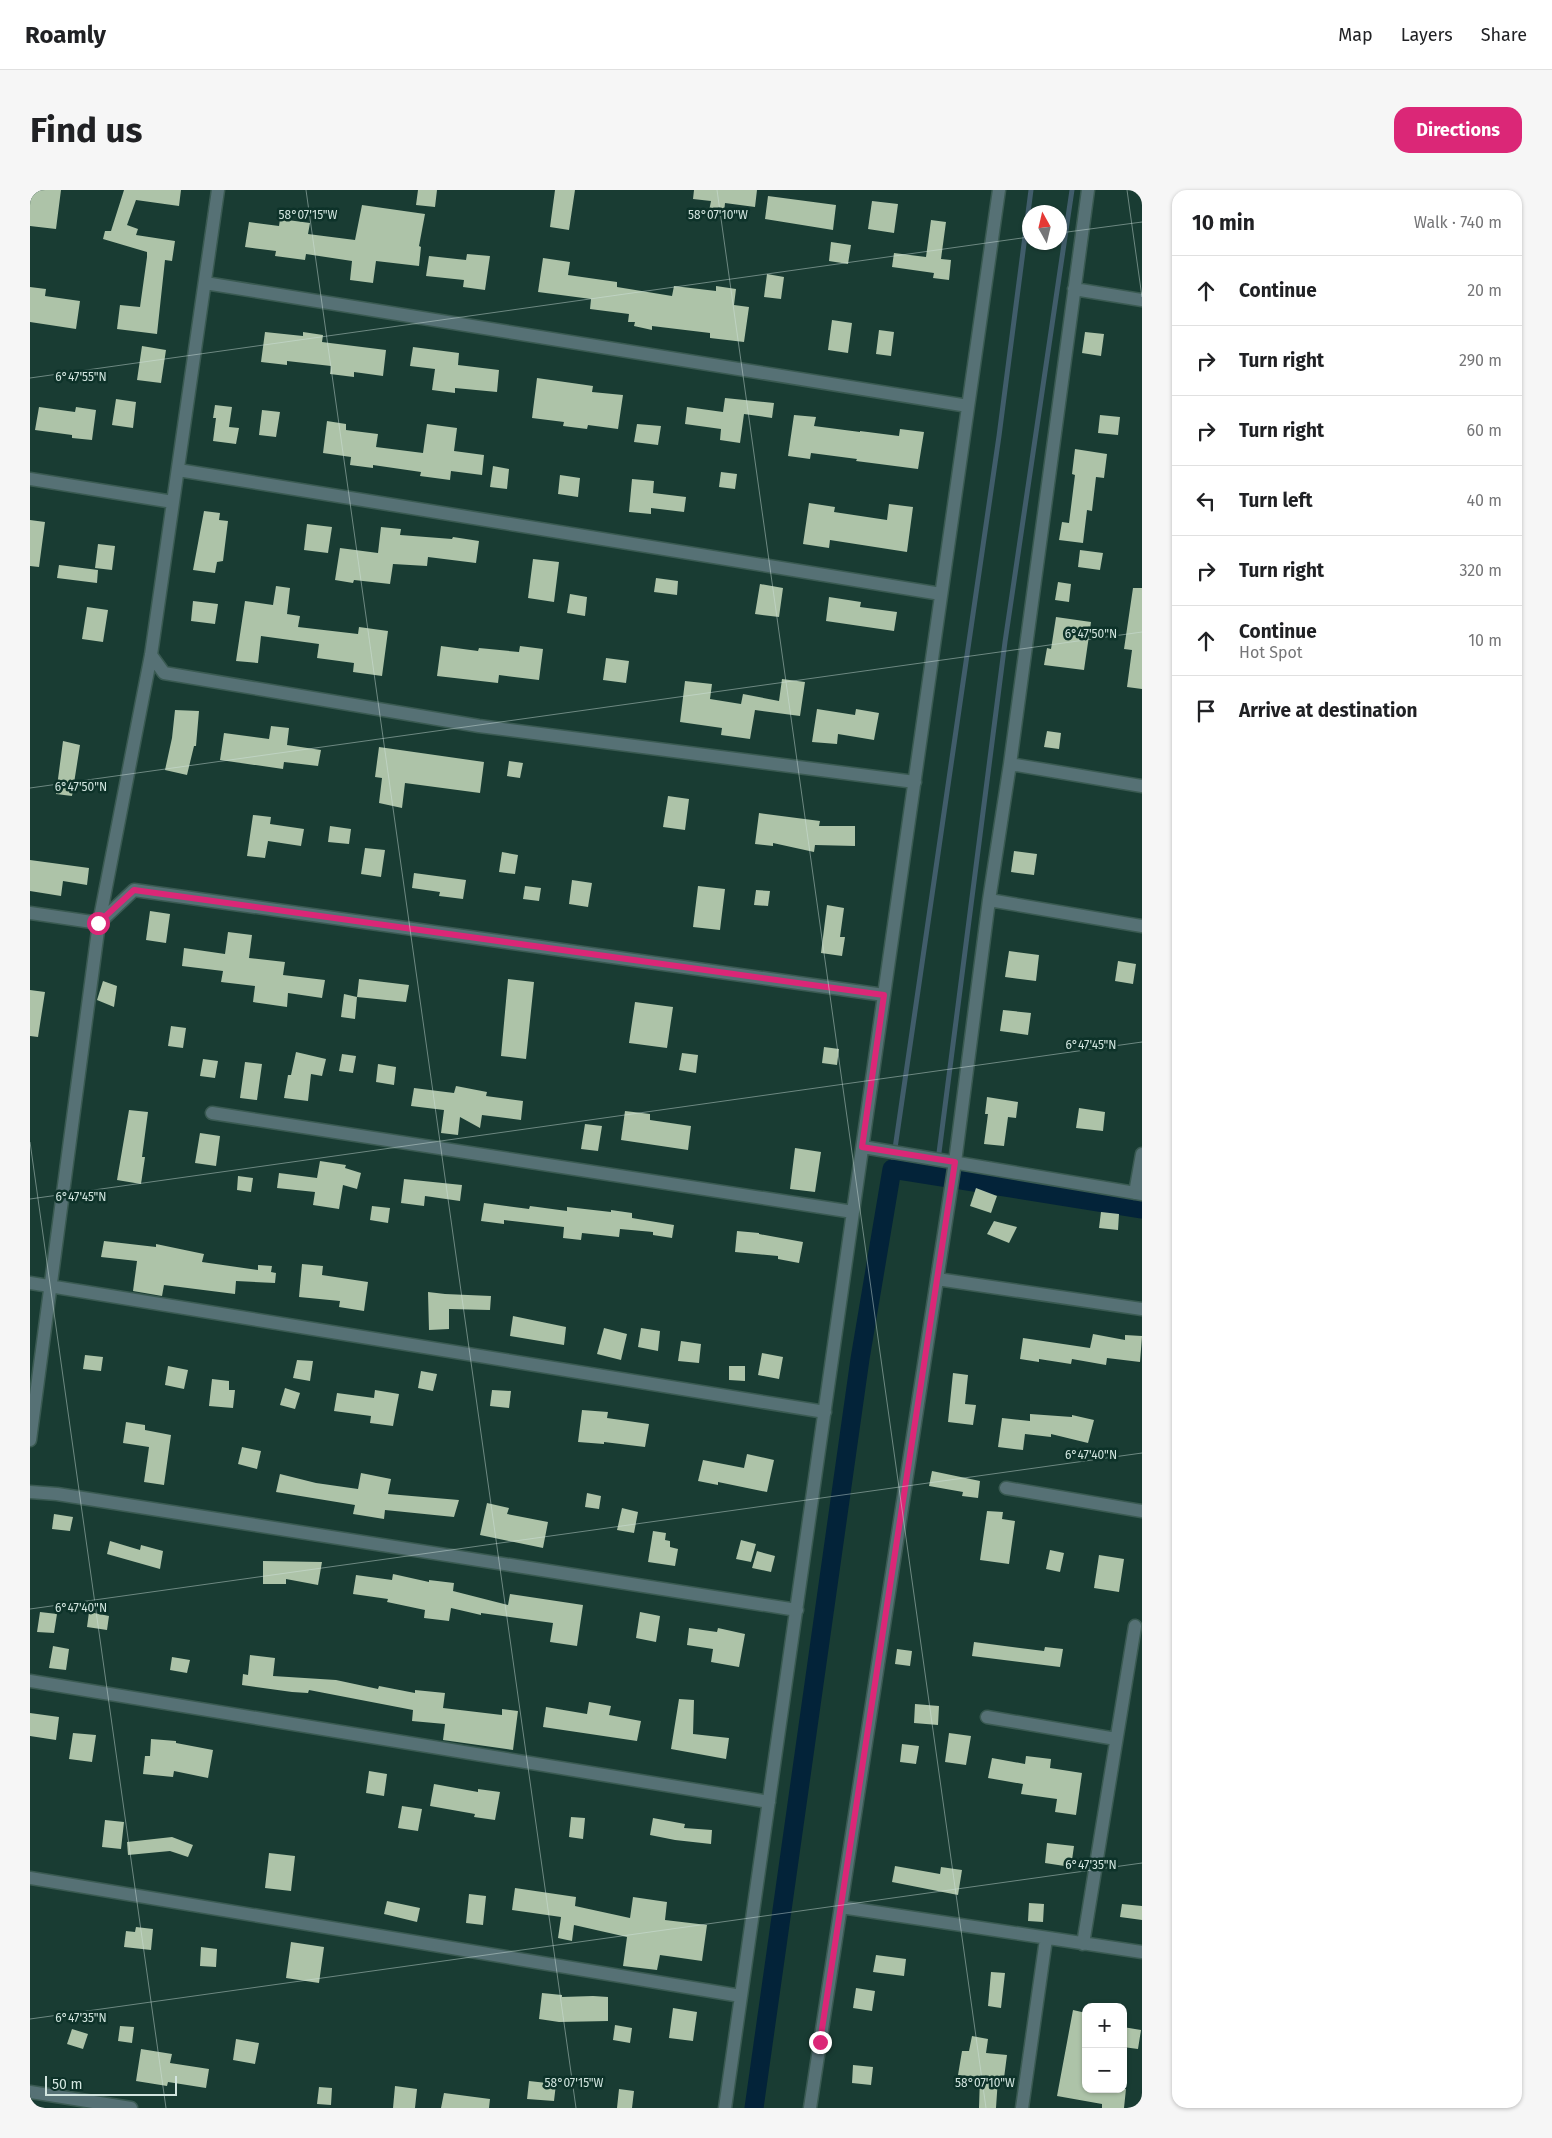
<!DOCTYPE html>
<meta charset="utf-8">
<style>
:root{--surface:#fff;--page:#f6f6f6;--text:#202124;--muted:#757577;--line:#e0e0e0;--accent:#db2777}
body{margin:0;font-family:"Fira Sans",sans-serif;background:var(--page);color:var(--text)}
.controls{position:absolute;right:15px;bottom:15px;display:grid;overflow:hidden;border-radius:10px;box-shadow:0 1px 4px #0004}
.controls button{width:45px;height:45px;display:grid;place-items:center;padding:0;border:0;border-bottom:1px solid var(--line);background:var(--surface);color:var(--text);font:25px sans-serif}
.compass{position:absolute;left:992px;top:15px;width:45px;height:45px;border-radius:50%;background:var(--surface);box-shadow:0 1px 4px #0004;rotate:352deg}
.scale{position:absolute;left:15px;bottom:12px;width:132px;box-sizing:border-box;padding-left:5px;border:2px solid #d2e5df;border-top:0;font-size:14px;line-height:18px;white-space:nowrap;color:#d2e5df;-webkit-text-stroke:4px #0d3229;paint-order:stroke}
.stop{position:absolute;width:15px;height:15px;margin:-11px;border:4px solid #db2777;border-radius:50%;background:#fff}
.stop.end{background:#db2777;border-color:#fff;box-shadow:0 1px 5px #0008}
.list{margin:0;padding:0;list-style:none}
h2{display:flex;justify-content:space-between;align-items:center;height:65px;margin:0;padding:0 20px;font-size:21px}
h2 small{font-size:16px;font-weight:400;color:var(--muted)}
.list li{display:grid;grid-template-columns:32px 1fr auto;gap:15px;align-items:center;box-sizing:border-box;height:70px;padding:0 20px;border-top:1px solid var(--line)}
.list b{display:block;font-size:19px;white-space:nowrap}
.list p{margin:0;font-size:16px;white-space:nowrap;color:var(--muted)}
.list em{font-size:16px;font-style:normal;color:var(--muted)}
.icon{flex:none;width:28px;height:28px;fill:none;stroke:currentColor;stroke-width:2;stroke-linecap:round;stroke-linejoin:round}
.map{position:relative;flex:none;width:1112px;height:1918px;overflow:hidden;border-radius:15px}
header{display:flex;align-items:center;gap:30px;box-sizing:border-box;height:70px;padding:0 25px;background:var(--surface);border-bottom:1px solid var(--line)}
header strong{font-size:24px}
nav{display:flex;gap:28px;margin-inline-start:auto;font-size:18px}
.intro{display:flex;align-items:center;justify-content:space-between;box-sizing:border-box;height:120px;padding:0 30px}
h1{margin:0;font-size:35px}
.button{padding:12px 22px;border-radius:15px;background:var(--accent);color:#fff;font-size:18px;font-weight:700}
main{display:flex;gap:30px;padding:0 30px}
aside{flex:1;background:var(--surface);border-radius:15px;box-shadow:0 1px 4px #0004}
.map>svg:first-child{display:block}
</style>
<header>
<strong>Roamly</strong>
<nav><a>Map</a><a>Layers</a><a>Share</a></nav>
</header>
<div class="intro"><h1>Find us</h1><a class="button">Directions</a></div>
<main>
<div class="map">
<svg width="1112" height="1918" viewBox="0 0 1112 1918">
<rect width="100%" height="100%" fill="#193c33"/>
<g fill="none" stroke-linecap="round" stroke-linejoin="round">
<path stroke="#415d6b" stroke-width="5" d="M862 979 969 246 1001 0
M906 986 975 452 1042 0"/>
<path stroke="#032339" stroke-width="19" d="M724 1918 830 1169 862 979 1112 1019"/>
</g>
<path fill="#adc3a8" d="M0 0H31L26 39 0 36Z
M94 0H151L149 16 106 10 97 35 108 39 106 45 145 51 142 71 135 70 127 144 87 139 90 115 110 117 117 67V62L73 49 75 41H81Z
M388 0H407L405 17 386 15Z
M525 0H545L539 40 520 37Z
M664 0H727L725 17 695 13 694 23 679 21 681 11 663 9Z
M738 6 806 15 803 40 735 29Z
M842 11 868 14 864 43 838 39Z
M332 15 395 24 389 56 391 57 389 76 346 71 343 93 320 90 322 71 276 64 275 70 245 66 246 61 215 57 219 32 249 36 250 29 280 33 278 44 325 50Z
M901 30 916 32 911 69 921 70 919 90 903 88 904 83 862 77 864 63 896 67Z
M801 52 821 55 818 74 799 71Z
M437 64 460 66 455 100 433 97 434 90 396 86 399 66 436 70Z
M513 68 540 72 538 85 587 92V97L642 106 644 96 686 101V96L706 99 704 115 719 117 714 152 680 148V143L622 136V140L604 136 605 132H598L599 124 560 119 561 109 508 102Z
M737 84 754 87 751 109 734 107Z
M0 97 16 99 15 106 50 111 46 139 0 132Z
M802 130 822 133 818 163 798 160Z
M849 140 864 142 861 166 846 164Z
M235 142 273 146V142L293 145 292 152 356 160 353 186 324 182V187L300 184 301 176 257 171V175L231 172Z
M1055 142 1074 144 1071 166 1052 163Z
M112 156 136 160 131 193 107 190Z
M383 157 429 163 428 175 469 180 467 202 425 198V203L402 200 405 179 380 176Z
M507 188 563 196 562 202 593 205 588 239 558 235 557 239 533 236 534 232 502 228Z
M695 208 744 213 742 228 714 224 710 253 690 250 691 239 655 234 657 217 693 222Z
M86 209 106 212 103 238 82 235Z
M185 215 202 217 199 237 209 238 206 254 183 251 186 228H183Z
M9 217 45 222 46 217 66 220 62 250 42 248V245L5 240Z
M232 220 250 222 246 247 229 245Z
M764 225 786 227 784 236 830 242V241L869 246 870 239 894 242 888 279 826 271 827 269 781 263 780 269 758 266Z
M1070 225 1090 227 1088 245 1068 243Z
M297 231 316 234V240L348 244 346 257 393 263 397 234 427 238 424 261 454 265 452 285 421 281 420 290 390 286 391 282 343 275V278L320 275 321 267 293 263Z
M607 234 631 236 628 255 604 252Z
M1045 259 1077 264 1074 288 1066 287 1062 321 1057 320 1053 353 1029 350 1032 332 1039 333 1045 285 1042 284Z
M463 276 479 279 477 299 460 297Z
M691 282 707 284 705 299 689 297Z
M530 285 550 288 548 307 528 304Z
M602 289 624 291 623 303 656 307 654 322 621 318V324L599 322Z
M779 313 805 317 804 322 857 330 859 314 883 317 877 362 800 350 799 358 773 354Z
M174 321 190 323 189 330 198 331 193 371 187 372 185 383 163 380Z
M0 330 15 332 9 377 0 376Z
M277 334 302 337 298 363 274 360Z
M351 337 371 339 370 345 422 349 423 347 449 351 446 373 398 367 397 376 363 374 360 394 324 390 323 393 305 390 310 358 348 363Z
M68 354 85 356 82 380 65 378Z
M1050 360 1073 363 1070 380 1048 377Z
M503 369 529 372 524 412 498 408Z
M29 375 68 380 67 393 27 388Z
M626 388 648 391 647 405 624 402Z
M1028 392 1041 394 1039 412 1025 410Z
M730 394 753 398 749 427 725 424Z
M246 396 260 398 257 424 270 426 268 437 328 444 329 437 358 441 352 486 323 482 324 473 287 468 289 454 231 446 228 473 206 471 215 411 243 415Z
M1103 398H1112V499L1097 497 1102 460 1094 459Z
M540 404 557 407 555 426 537 423Z
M799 407 831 412 830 417 867 422 864 441 796 431Z
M163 411 188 414 185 434 161 431Z
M57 417 78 420 73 452 52 449Z
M1026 427 1061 432 1054 480 1014 475 1017 458 1021 459Z
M411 456 448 461 449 458 489 462 490 456 513 459 509 490 469 485 468 493 407 486Z
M576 468 599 471 596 493 573 490Z
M752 489 775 492 770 526 725 520 720 549 691 545 692 538 650 532 655 491 682 494 680 509 711 514 713 504 749 511Z
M787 519 825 525 826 519 849 523 844 550 808 544 807 554 782 552Z
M145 520 169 521 166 556H164L157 585 135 580 142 548Z
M241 536 259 538 257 555 291 560 288 576 254 572 253 579 190 570 194 543 239 549Z
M1017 541 1031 543 1029 559 1014 557Z
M33 551 50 555 42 606 26 604Z
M349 557 454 572 450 603 375 593 372 618 349 613 352 588 345 587Z
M479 571 493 573 490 588 477 586Z
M638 606 659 609 655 640 633 637Z
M729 623 790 631 789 636H825V656L785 655 784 662 743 653V656L725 654Z
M223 625 241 627 240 634 274 639 271 656 238 651 235 668 217 666Z
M300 636 321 639 319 654 298 652Z
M335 658 355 660 351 687 331 684Z
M984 661 1007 664 1004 685 981 682Z
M472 662 488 665 485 684 469 682Z
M0 670 59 678 57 695 33 691 31 706 0 701Z
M384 683 436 690 433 709 409 706 410 702 382 698Z
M542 690 562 693 558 717 539 714Z
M495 696 511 698 509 711 493 709Z
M668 696 695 699 690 740 663 737Z
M726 700 740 701 738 716 724 715Z
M797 715 814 718 810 747H815L812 766 791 763Z
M120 721 140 724 136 753 116 750Z
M198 742 222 745 219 768 255 772 253 785 295 790 292 808 258 803 257 817 223 812 225 796 191 792 193 781 152 776 154 758 195 764Z
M979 761 1009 765 1006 791 975 787Z
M1088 771 1106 774 1103 794 1085 791Z
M329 789 379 795 376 812 327 807Z
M478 789 504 792 496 869 471 866Z
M73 791 87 796 84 817 67 810Z
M0 800 15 802 8 847 0 846Z
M314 804 327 807 325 829 311 827Z
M605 812 643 817 637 858 599 853Z
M973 820 1001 823 998 845 970 841Z
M141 836 156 838 153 858 138 856Z
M794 857 809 859 807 875 792 873Z
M266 862 296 869 292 886 281 884 278 911 254 908 258 885H261Z
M652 863 668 865 666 883 649 880Z
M312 864 326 866 323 883 309 881Z
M173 869 188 871 185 888 170 886Z
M215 872 232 874 227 910 210 908Z
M348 874 366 877 364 895 346 892Z
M426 896 457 902 456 906 493 911 491 930 452 925 450 938 430 927 428 945 411 943 414 920 381 916 384 898 424 903Z
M957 907 988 912 986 928 978 927 974 956 954 954 958 924H955Z
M1049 918 1075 922 1073 941 1046 938Z
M99 920 118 922 112 967H115L111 994 87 990Z
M595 921 620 924V930L661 936 658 960 591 950Z
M555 934 572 936 568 961 551 959Z
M170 943 190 946 186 976 165 973Z
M765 958 791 962 785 1002 760 999Z
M290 971 316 975 315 978 331 983 327 999 313 995 309 1019 283 1015 285 1002 247 998 249 983 287 988Z
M208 986 223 988 221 1002 207 1000Z
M374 989 432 995 430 1011 395 1006 394 1016 371 1013Z
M946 998 967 1006 961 1023 940 1016Z
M454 1013 499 1019 500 1016 537 1021V1017L581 1022V1020L602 1023V1028L644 1035 642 1048 623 1045V1042L590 1039 589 1047 552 1043 551 1050 533 1048 534 1037 474 1030V1034L451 1031Z
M342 1016 360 1018 358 1033 340 1030Z
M1071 1022 1089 1024 1088 1040 1069 1038Z
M964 1031 987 1037 979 1053 957 1044Z
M707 1041 729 1043V1044L773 1052 769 1073 748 1069V1066L705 1062Z
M74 1051 126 1057V1054L174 1064 172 1072 228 1080V1075L242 1076 241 1082 246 1083 245 1093 206 1091 205 1104 134 1095 132 1106 103 1101 107 1071 71 1067Z
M272 1074 293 1076 292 1085 338 1092 334 1121 309 1117 310 1111 269 1107Z
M398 1102 415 1104 461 1106 460 1120 419 1119V1139L399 1140Z
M483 1126 536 1137 534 1155 480 1146Z
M574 1138 597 1144 591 1170 567 1164Z
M611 1138 630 1141 628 1161 608 1157Z
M1063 1144 1095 1150V1145L1112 1146 1110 1172 1077 1168 1076 1175 1042 1169 1041 1174 1009 1169V1172L990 1169 993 1148 1060 1158Z
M651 1151 671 1154 669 1173 648 1171Z
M732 1163 753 1167 749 1189 728 1185Z
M55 1165 73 1167 71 1181 53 1179Z
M267 1170 283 1171 280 1191 263 1188Z
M138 1176 158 1180 154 1199 135 1195Z
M699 1176H715V1191L699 1190Z
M391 1181 407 1184 403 1201 388 1198Z
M923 1183 938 1185 935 1214 946 1215 943 1235 918 1232Z
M182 1189 199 1191V1200H205L203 1218 179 1216Z
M255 1198 270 1203 265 1219 250 1215Z
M345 1200 369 1204 363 1236 340 1233 341 1226 304 1221 307 1203 344 1208Z
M462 1200 481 1201 479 1218 460 1216Z
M552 1220 578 1222 577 1228 619 1234 615 1257 574 1252V1254L548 1252Z
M1000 1224 1042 1227V1225L1064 1230 1058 1253 1021 1244V1247L995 1244 993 1260 968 1257 972 1228 1000 1231Z
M96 1232 115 1235V1240L141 1245 134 1295 114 1292 119 1257 93 1253Z
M212 1257 231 1261 227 1279 208 1274Z
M717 1264 744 1270 737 1302 688 1292V1295L668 1291 673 1270 714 1278Z
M902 1281 950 1291 948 1308 932 1306 933 1302 899 1296Z
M331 1283 361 1289 358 1304 429 1310 424 1327 355 1320 354 1329 323 1324 325 1315 246 1302 250 1284 286 1293 328 1299Z
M557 1303 571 1306 569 1319 555 1317Z
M457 1313 479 1318 477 1324 518 1332 513 1358 450 1345Z
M592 1318 608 1322 604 1343 587 1340Z
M957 1321 973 1322 972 1329 985 1331 979 1374 950 1370Z
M24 1324 43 1327 40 1341 22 1339Z
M623 1341 636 1343 635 1350 640 1351V1357L648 1359 645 1376 618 1372Z
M711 1350 726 1354 721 1372 706 1369Z
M80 1351 110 1360 111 1355 133 1361 130 1379 77 1364Z
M1020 1360 1034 1363 1030 1382 1016 1379Z
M727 1361 745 1366 741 1382 722 1378Z
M1069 1365 1094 1369 1089 1402 1064 1398Z
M233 1371 292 1372 288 1395 256 1389V1394H233Z
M363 1384 399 1392V1390L424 1393 423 1401 478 1415 480 1404 553 1415 547 1456 520 1452 523 1433 451 1423V1425L421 1418 419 1431 394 1428 395 1420 357 1412 358 1409 323 1404 326 1385 362 1390Z
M10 1422 27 1424 24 1443 7 1442Z
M59 1422 79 1426 77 1440 57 1437Z
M610 1422 630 1426 626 1452 606 1448Z
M659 1438 687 1442 688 1438 715 1444 709 1477 681 1472 683 1459 657 1455Z
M944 1452 1014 1461 1015 1457 1033 1459 1030 1477 942 1466Z
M23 1456 39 1459 36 1480 19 1478Z
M867 1459 882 1461 880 1476 865 1474Z
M220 1465 245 1468 243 1486 306 1490 348 1499 349 1496 385 1503V1500L415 1503 413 1518 472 1525V1519L488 1521 483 1560 413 1550 415 1534 382 1531 383 1520 279 1500 278 1503 262 1502 212 1495 213 1484 218 1485Z
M142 1467 160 1470 157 1483 140 1480Z
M649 1509 664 1510 663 1544 699 1548 696 1569 641 1559Z
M559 1512 581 1516 579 1525 611 1531 607 1551 513 1537 516 1517 557 1524Z
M885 1514 909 1516 908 1535 884 1533Z
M0 1523 29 1527 26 1550 0 1546Z
M43 1543 66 1545 62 1572 39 1569Z
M919 1543 941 1546 936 1575 915 1572Z
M121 1549 146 1551V1553L183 1560 178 1588 144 1581 143 1587 113 1584 115 1566H120Z
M872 1554 889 1556 886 1574 870 1572Z
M996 1566 1021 1569 1020 1578 1052 1583 1046 1625 1025 1622 1027 1609 991 1604 993 1594 958 1588 962 1568 995 1574Z
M339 1581 357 1584 354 1606 336 1603Z
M404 1594 448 1602V1599L470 1602 465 1630 444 1627 445 1624 400 1616Z
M372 1616 392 1619 388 1641 368 1638Z
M541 1627 555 1628 553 1649 539 1647Z
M623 1628 655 1634 654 1638 682 1640 681 1654 645 1650 620 1645Z
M75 1630 94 1632 91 1659 72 1657Z
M142 1647 163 1655 158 1667 140 1661 98 1665 97 1652Z
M1017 1653 1044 1656 1041 1677 1015 1673Z
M239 1663 265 1666 261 1701 235 1698Z
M865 1676 910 1684 911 1677 932 1680 928 1705 862 1692Z
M485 1698 546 1707 545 1716 600 1728 603 1707 637 1712 635 1730 677 1735 672 1771 630 1765 627 1780 593 1776 597 1747 544 1735 542 1751 528 1748 531 1727 482 1720Z
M439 1704 456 1706 453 1735 436 1733Z
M357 1711 390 1718 387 1732 354 1724Z
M999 1713 1014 1714 1013 1732 998 1731Z
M1092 1714 1112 1716V1730L1090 1727Z
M106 1737 123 1739 121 1760 94 1757 96 1741 105 1742Z
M261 1752 294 1757 289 1793 256 1788Z
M171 1757 187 1759 186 1777 170 1776Z
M846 1765 876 1769 874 1786 843 1782Z
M961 1782 975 1783 971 1818 958 1816Z
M826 1798 845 1801 842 1821 823 1818Z
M512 1803 532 1805V1807L563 1806 578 1807V1831L529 1832 509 1829Z
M643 1818 667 1822 663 1851 639 1848Z
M1043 1820 1056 1823V1899H1096L1094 1918H1072V1914L1027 1906Z
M585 1835 602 1838 600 1853 583 1850Z
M90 1836 104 1837 102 1853 88 1851Z
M1093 1837 1111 1840 1108 1859 1093 1857Z
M42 1839 58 1844 53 1859 37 1854Z
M942 1846 958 1849 956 1863 977 1865 974 1888H968L966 1918H949L950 1887 928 1885 932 1861H939Z
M206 1849 229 1853 225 1874 203 1870Z
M111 1859 142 1864 140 1873 179 1879 176 1898 138 1892 137 1896 106 1891Z
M823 1875 843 1877 841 1895 822 1893Z
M499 1891 526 1894 524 1911 497 1909Z
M365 1896 387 1899 385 1918H363Z
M289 1897 302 1898 301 1915 287 1914Z
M589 1899 604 1901 602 1918H587Z
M414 1903 460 1909 459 1918H411Z"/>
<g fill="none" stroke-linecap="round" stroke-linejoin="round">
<g stroke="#3a5a52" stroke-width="15">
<path id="minor" d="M175 93 938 216
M1044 99 1112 110
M148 280 911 404
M0 289 143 312
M121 465 134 483 449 536 885 592
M980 574 1112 596
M959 710 1112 736
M0 723 69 733 104 700 854 805
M182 923 823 1022
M833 957 1112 1004
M1105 1003 1112 964
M907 1089 1112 1119
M0 1093 795 1222
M0 1250 69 733 121 465 188 0
M976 1298 1112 1321
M0 1302 27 1304 767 1420
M0 1491 739 1612
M957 1527 1086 1549
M0 1688 711 1806
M811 1717 1112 1762
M1053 1754 1105 1436
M0 1902 101 1918
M695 1918 969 0
M780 1918 925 972 959 710 980 574 1058 0
M992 1918 1016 1749"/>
</g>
<use href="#minor" stroke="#567175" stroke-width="12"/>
</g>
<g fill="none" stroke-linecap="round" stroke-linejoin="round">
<path stroke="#db2777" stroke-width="6" d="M68 733 104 700 854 805 832 957 925 972 790 1852"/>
</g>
<path fill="none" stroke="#d2e5df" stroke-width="1" stroke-opacity="0.45" d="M276 0 546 1918M687 0 956 1918M1097 0 1112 107M1030 43 1112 32M0 188 999 47M0 598 1112 442M0 952 136 1918M0 1009 1112 852M0 1419 1112 1263M0 1829 1112 1673"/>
<g font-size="12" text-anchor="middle" fill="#d2e5df" stroke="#0d3229" stroke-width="5" stroke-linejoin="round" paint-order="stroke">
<text x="278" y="29">58°07'15"W</text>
<text x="688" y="29">58°07'10"W</text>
<text x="51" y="191">6°47'55"N</text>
<text x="1061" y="448">6°47'50"N</text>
<text x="51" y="601">6°47'50"N</text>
<text x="1061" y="859">6°47'45"N</text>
<text x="51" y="1011">6°47'45"N</text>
<text x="1061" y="1269">6°47'40"N</text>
<text x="51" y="1422">6°47'40"N</text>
<text x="1061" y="1679">6°47'35"N</text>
<text x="51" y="1832">6°47'35"N</text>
<text x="544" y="1897">58°07'15"W</text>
<text x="955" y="1897">58°07'10"W</text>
</g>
</svg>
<div class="controls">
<button>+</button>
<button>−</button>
</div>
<svg class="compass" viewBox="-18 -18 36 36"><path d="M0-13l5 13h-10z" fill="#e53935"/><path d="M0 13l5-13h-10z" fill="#757577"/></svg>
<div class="scale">50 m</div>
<div class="stop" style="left:68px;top:733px"></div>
<div class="stop end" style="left:790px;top:1852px"></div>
</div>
<aside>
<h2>10 min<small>Walk · 740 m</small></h2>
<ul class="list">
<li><svg class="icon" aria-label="ahead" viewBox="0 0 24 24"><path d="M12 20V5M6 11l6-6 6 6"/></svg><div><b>Continue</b></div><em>20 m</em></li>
<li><svg class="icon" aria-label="right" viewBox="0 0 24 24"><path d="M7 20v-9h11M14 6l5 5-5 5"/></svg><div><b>Turn right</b></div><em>290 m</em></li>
<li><svg class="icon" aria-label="right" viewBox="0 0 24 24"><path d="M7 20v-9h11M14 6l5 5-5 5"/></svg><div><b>Turn right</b></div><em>60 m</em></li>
<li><svg class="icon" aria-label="left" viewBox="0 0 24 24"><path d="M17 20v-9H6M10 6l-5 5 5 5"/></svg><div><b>Turn left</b></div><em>40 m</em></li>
<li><svg class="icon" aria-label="right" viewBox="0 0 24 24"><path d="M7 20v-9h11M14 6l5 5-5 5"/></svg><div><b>Turn right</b></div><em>320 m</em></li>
<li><svg class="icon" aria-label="ahead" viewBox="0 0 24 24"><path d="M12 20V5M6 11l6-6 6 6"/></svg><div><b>Continue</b><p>Hot Spot</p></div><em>10 m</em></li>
<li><svg class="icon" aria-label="arrive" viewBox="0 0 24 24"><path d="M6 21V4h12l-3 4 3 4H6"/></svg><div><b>Arrive at destination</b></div></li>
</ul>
</aside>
</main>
